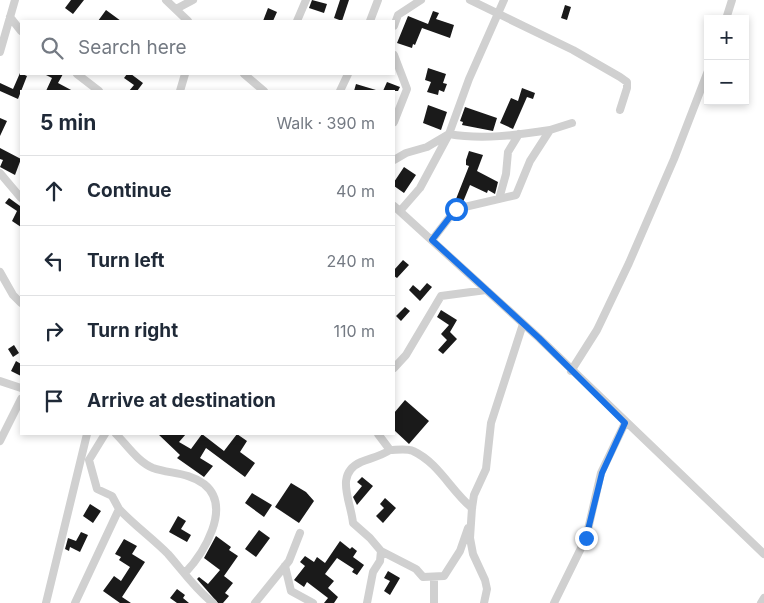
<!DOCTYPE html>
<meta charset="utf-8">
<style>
:root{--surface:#fff;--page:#f2f2f3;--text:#1f2937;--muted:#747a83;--line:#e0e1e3}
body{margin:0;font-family:Inter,sans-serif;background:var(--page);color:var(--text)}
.controls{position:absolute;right:15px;top:15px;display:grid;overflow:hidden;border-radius:0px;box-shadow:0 2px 8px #0003}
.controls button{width:45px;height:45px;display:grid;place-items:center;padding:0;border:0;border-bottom:1px solid var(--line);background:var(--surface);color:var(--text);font:25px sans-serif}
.stop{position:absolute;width:15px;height:15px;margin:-11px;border:4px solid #1a73e8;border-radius:50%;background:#fff}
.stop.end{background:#1a73e8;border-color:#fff;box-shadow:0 1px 5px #0008}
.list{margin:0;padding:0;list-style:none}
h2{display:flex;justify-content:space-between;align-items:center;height:65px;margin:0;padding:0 20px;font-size:21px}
h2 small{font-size:16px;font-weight:400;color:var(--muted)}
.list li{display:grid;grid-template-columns:32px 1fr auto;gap:15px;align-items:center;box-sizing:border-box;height:70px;padding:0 20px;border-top:1px solid var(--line)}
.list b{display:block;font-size:19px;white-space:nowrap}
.list em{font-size:16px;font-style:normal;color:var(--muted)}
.icon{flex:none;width:28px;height:28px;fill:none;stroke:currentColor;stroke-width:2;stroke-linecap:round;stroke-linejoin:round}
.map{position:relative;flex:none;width:764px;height:603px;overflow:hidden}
.search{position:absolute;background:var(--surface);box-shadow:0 2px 8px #0003;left:20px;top:20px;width:375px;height:55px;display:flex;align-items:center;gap:12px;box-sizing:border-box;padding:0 18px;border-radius:0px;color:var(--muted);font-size:19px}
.panel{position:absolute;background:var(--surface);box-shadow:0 2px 8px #0003;left:20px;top:90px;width:375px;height:345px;border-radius:0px}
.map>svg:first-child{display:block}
</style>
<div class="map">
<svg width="764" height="603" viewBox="0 0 764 603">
<rect width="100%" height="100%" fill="#fff"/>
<path fill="#1a1a1a" d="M71 0H84L73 14 65 8Z
M312 0 327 4 324 13 309 8Z
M340 0H349L342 21 334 18Z
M565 5 571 7 567 20 561 18Z
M268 8 277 12 273 21H263Z
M106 10 121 21H98Z
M433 11 439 13 436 19 454 25 450 38 422 28 415 45 413 44 412 48 397 43 408 16 428 24Z
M428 68 446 74 443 83 447 84 444 92 439 90 438 95 427 92 431 82 425 80Z
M20 73 27 76 18 99 0 91V83L13 89Z
M44 74H63L58 83 73 91H46L52 78Z
M127 74H131L143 83 137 91H129L134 85 124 78Z
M387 82 400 87 398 91H383Z
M356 84 376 90V91H354Z
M522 88 535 93 533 99 527 97 513 129 500 123 511 98 518 101Z
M428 105 447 112 441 130 423 123Z
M465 107 497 118 493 131 462 125 463 122 460 121Z
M0 118 7 121 0 136Z
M0 148 21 159 15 175 0 167 3 160 0 159Z
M469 151 483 155 477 171 498 182 495 194 488 190 487 193 470 185 463 202 456 199 469 166 466 165V160Z
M404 167 416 175 404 193 394 186V182Z
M9 198 20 206 21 204V227L12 221 17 211 5 203Z
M403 260 409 265 397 278 394 276V270Z
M427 283 432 287 420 301 409 290 413 285 420 291Z
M405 307 410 311 401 321 396 316Z
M441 310 457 320 450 332 457 339 443 354 438 350 447 340 441 334 449 325 437 317Z
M14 345 19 353 13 357 8 349Z
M16 361 21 364V376L11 371Z
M405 400 429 421 409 444 394 430V413Z
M158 434H186L179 442 191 449 202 434 224 451 237 434 247 441 240 452 255 463 245 477 206 448 200 458 213 466 204 477 177 458 180 455Z
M362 477 373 486 357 505 353 497 362 486 357 482Z
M291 483 306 492 314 501 299 523 275 507Z
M252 493 272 505 264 517 245 503Z
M385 498 396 508 383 523 376 516 384 508 380 504Z
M90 504 101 511 93 523 83 516Z
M178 516 186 521 181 529 191 535 187 542 169 532Z
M259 530 270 538 256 557 245 549Z
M81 532 88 535 80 552 70 547 69 551 65 549 68 538 76 541Z
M216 536 231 547 229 550 238 556 224 576 233 583 225 593 229 596 223 603H218L197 579 199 577 208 584 220 570 204 558Z
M124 539 137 546 132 554 145 562 122 597 131 603H120L103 591 114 576 121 581 130 567 119 560 121 557 115 554Z
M340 541 350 549 352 547 357 551 353 557 364 565 357 575 352 572 354 569 337 558 325 574 334 581 328 588 338 597 334 603H324L328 598 307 582 304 587 294 580 305 566 300 562 305 556 314 562 317 557 325 563Z
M388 571 400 578 390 595 384 591 390 581 384 578Z
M177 589 185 595 183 598 189 603H177L170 598Z"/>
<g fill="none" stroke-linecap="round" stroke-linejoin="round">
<path stroke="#d0d0d0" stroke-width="8" d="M166 0 188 21
M470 0 573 50 620 77 627 82V88L620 110
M176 9 193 0
M10 17 21 31
M726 19 732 0
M297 21 306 0
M370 21 378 0
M394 26 398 15 421 0
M0 52 15 0
M394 55 407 89 394 122
M77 74 99 91
M244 74 264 91
M180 91 185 74
M340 91 348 74
M394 160 406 153 427 147 449 134C482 140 517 135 550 130
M0 173 21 198
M499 199 506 174 508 152 519 134
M394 206 539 338 764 554
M400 211 420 188 449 134 469 79 504 0
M432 240 456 209 516 195 530 161 550 130 572 123
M0 272 13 295 21 303
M394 368 406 355 441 296 486 290
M571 371 597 330 629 263 674 159 708 71
M0 381 21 388
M116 434C127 445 138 462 153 468 170 474 188 472 204 484 233 507 203 554 185 573
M0 441 21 399
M390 450C396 450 407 448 413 451 439 463 451 491 472 508
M119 509C134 525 152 538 168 554 183 571 195 589 213 603
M381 551 416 569 423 577 444 576 460 551 468 528
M285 566 291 591 313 603
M46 603 87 434
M75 603 119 509 112 496 97 489 89 460 105 434
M255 603 289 561 300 533
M367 603 373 572 380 561 381 551 370 538 353 523C351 501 334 474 361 462 371 458 381 456 390 450L378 434
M434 603V577
M484 603 487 589 485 580 473 554 470 538 472 508 474 495 486 469 491 423 523 324
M554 603 586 538 601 473 625 423
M761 603 764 598"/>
</g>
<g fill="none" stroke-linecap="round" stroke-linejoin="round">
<path stroke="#1a73e8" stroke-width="6" d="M456 209 432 240 539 338 625 423 602 473 586 538"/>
</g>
</svg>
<div class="controls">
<button>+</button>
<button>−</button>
</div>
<div class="stop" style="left:456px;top:209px"></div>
<div class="stop end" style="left:586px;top:538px"></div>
<div class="search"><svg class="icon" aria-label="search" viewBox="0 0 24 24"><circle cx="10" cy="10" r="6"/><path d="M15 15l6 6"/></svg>Search here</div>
<section class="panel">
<h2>5 min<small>Walk · 390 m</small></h2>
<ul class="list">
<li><svg class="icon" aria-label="ahead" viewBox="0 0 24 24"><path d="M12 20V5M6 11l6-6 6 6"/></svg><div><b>Continue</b></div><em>40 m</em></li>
<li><svg class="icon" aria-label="left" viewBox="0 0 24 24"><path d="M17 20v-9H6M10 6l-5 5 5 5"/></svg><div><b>Turn left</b></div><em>240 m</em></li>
<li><svg class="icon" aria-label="right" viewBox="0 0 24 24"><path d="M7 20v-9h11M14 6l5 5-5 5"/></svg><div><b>Turn right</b></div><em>110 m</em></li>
<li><svg class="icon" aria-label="arrive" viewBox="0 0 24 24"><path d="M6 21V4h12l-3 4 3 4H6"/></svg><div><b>Arrive at destination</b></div></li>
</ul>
</section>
</div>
